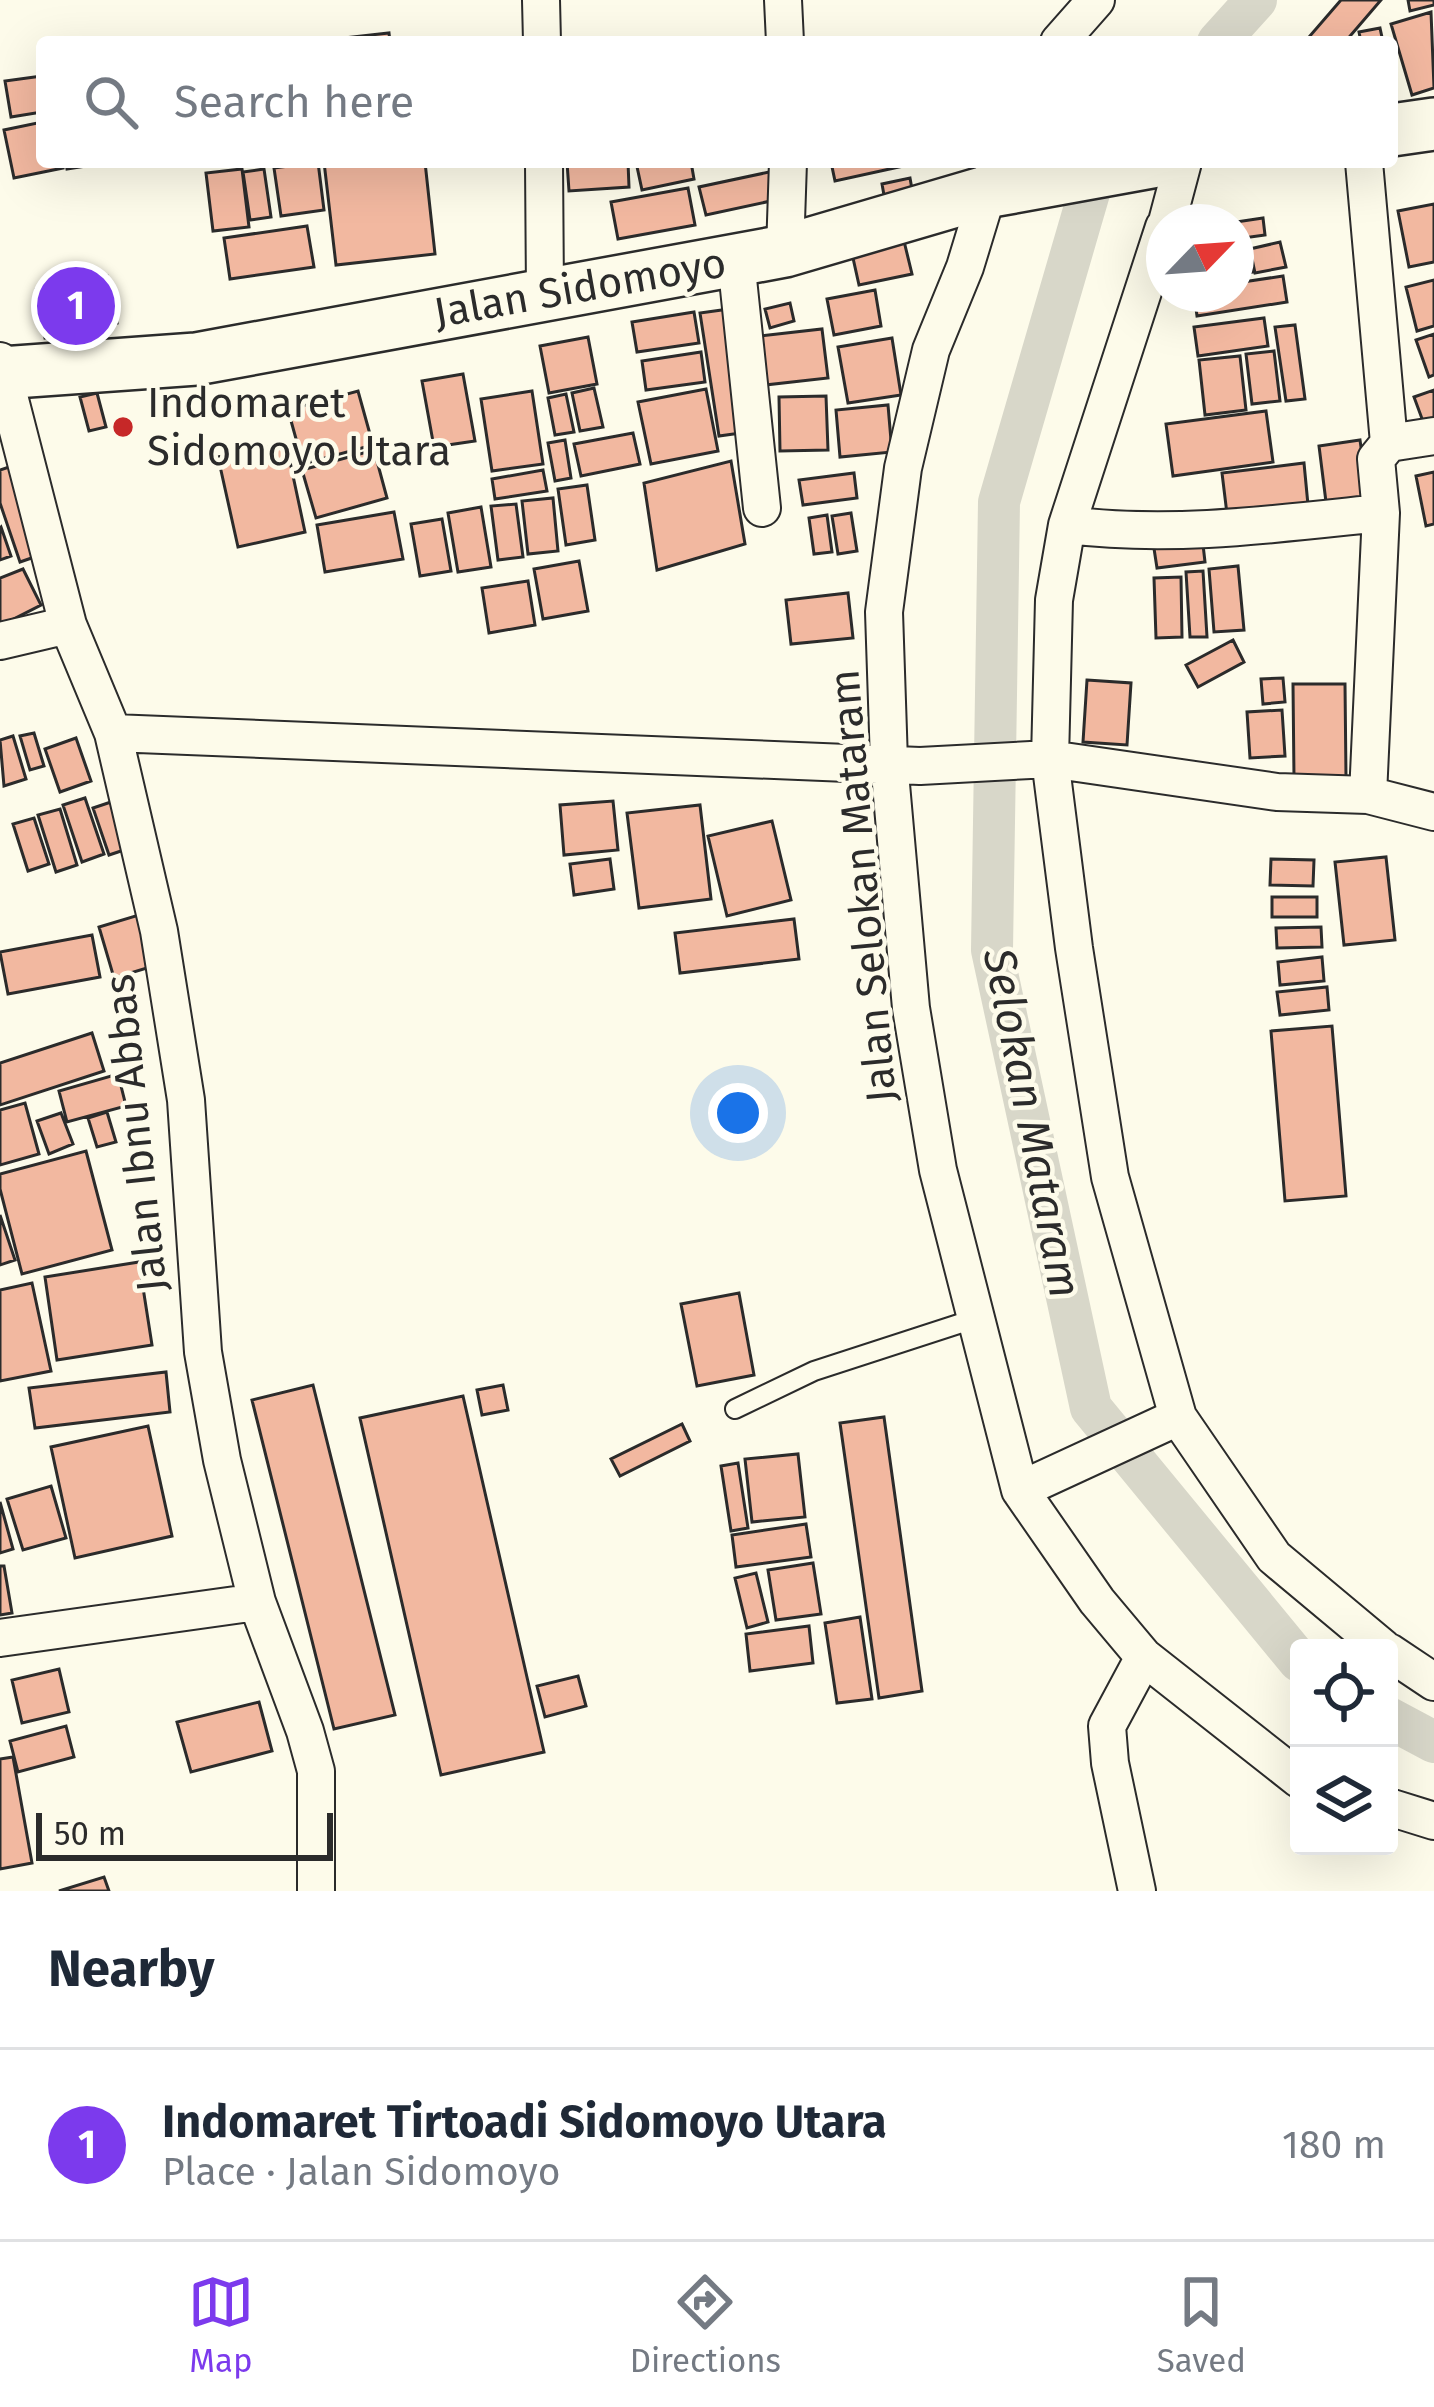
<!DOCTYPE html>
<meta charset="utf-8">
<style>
:root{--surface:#fff;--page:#f2f2f3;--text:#1f2937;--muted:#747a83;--line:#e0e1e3;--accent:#7c3aed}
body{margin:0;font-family:"Fira Sans",sans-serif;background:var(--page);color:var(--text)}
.controls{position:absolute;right:36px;bottom:36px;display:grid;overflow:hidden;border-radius:12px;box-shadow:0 12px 48px #0002}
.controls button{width:108px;height:108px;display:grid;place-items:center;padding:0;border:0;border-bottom:3px solid var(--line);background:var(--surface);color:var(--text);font:60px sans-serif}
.compass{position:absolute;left:1146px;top:204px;width:108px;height:108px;border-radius:50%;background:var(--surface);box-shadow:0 12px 48px #0002;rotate:65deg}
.scale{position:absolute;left:36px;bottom:30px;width:297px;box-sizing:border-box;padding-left:12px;border:6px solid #2b2b2b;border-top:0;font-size:33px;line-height:42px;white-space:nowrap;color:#2b2b2b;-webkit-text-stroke:9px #fdfbea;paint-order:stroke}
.you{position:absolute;left:738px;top:1113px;width:42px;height:42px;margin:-30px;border:9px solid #fff;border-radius:50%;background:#1a73e8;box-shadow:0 0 0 18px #1a73e833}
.badge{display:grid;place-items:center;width:78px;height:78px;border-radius:50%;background:var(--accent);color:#fff;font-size:39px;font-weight:700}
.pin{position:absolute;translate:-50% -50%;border:6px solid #fff;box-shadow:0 3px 12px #0006}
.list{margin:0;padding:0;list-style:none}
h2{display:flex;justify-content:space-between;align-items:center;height:156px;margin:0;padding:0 48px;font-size:51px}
h2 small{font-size:39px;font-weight:400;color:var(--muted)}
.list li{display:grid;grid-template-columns:78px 1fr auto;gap:36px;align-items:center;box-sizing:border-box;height:192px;padding:0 48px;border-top:3px solid var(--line)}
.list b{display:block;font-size:45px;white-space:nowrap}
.list p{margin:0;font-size:39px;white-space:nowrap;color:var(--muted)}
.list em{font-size:39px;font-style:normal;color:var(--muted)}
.icon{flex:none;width:66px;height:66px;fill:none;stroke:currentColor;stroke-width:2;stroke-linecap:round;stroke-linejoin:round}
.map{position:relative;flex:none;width:1434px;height:1891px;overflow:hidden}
.search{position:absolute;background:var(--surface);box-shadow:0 12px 48px #0002;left:36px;right:36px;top:36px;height:132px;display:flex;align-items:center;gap:30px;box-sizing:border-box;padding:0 42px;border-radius:12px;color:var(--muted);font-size:45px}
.sheet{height:348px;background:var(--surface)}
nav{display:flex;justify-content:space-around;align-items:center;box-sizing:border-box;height:168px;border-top:3px solid var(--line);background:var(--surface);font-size:33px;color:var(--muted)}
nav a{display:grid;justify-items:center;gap:6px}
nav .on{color:var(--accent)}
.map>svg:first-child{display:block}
</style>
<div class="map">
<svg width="1434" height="1891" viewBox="0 0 1434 1891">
<rect width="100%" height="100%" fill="#fdfbea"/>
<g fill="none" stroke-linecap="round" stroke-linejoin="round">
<path stroke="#d8d7c9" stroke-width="42" d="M1218 42 1256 0
M1098 162 999 502 992 950 1091 1408 1299 1661
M1389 1718 1434 1742"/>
</g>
<path fill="#f2b8a0" stroke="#2b2b2b" stroke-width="3" d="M1341 0H1381L1345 42H1315L1309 37Z
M1408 0H1434V5L1410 11Z
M1431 12 1434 88 1412 95 1391 24Z
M1380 28 1383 42H1361L1359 32Z
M389 33 390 42H343V38Z
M42 76V112L11 117 5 81Z
M42 122V162H62L63 168 14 178 4 130Z
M66 162H99V164L67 169Z
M318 162 324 210 281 216 274 168Z
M324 162H425L435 254 336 265Z
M567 162H628L629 187 569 191Z
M636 162H691L694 179 642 190Z
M831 162H908V165L835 181Z
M242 169 249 227 213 231 206 173Z
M264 169 271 217 250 220 243 172Z
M774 171 780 199 706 215 699 187Z
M910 178 915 206 887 212 882 184Z
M688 188 695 225 618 239 611 202Z
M1434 204V262L1409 267 1398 211Z
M1263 218 1265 235 1236 239V222Z
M307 226 314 267 230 279 224 238Z
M903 237 912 274 859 285 851 249Z
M1280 242 1286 267 1255 273 1250 249Z
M1244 243 1253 272 1236 276V245Z
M107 276 117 323 45 338 36 290Z
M1283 276 1287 302 1197 316 1194 294H1236V283Z
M1434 280V326L1417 331 1406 287Z
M875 290 881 326 834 335 827 299Z
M790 303 794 321 770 328 765 309Z
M729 309 748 432 719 436 700 313Z
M694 312 699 343 637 352 632 322Z
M1264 318 1268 346 1198 356 1194 327Z
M1295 325 1305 399 1286 401 1275 327Z
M822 329 828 378 765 385 759 336Z
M1434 334V375L1429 377 1416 340Z
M588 337 597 384 549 393 540 346Z
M892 338 901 395 848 403 838 347Z
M1274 351 1280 401 1252 404 1246 354Z
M701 352 705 382 646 390 642 361Z
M1240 356 1246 410 1205 415 1199 360Z
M463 374 475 441 434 447 422 381Z
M594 388 603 427 580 431 572 393Z
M706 389 718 451 651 464 638 402Z
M1434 390V432L1428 435 1414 397Z
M358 391 373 445 303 464 288 410Z
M532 391 543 464 492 471 481 399Z
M97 393 106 427 89 431 80 397Z
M566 394 574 432 555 435 548 398Z
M826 396 828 450 780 451 779 397Z
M888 405 892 452 840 457 836 410Z
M1266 411 1273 462 1173 476 1166 424Z
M633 433 640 464 581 476 574 444Z
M565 440 571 478 555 481 548 443Z
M1360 440 1368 497 1326 502 1319 446Z
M286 443 305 532 238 547 218 457Z
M374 450 387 498 316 518 302 470Z
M731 461 745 544 657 570 644 483Z
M1304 463 1308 505 1227 514 1222 473Z
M15 465 46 553 20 562 0 503V470Z
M543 470 547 491 495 499 492 479Z
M1434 472V524L1426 526 1416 476Z
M854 473 857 498 803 505 799 480Z
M587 485 595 540 566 545 558 489Z
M553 498 558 551 528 554 522 501Z
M516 504 523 557 498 560 491 506Z
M481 507 491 567 458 572 448 513Z
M394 512 403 559 325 572 317 525Z
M851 513 857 551 838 554 832 516Z
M827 515 832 552 814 554 809 518Z
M442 519 451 571 420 576 411 524Z
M1 527 11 556 0 560V528Z
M1202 536 1205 562 1157 568 1153 542Z
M579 561 588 611 543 619 534 569Z
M1238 566 1244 630 1214 632 1209 569Z
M23 569 41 605 0 626V578Z
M1203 571 1207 637H1190L1186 572Z
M1181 577 1182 637 1156 638 1154 578Z
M528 581 535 625 489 633 482 588Z
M848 593 853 638 791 644 786 600Z
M1233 640 1244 662 1198 687 1186 665Z
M1283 678 1285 702 1263 704 1261 679Z
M1087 680 1131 683 1127 745 1083 742Z
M1293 684H1345L1346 777 1294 778Z
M1282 710 1285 756 1250 758 1247 712Z
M34 733 44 766 30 770 20 736Z
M13 736 26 779 4 786 0 740Z
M76 738 91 781 60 792 45 749Z
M85 798 104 854 82 862 63 805Z
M117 800 133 847 109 855 93 808Z
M613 801 618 850 564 855 560 805Z
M700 805 711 899 639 908 627 813Z
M60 809 77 865 56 872 38 815Z
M34 818 49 864 28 871 13 824Z
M772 821 791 900 727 916 708 836Z
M1386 857 1395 940 1344 945 1335 862Z
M610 859 614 889 574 895 570 864Z
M1271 859 1314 860 1313 886 1270 885Z
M1272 897H1317V917H1272Z
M142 914 157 965 114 978 99 927Z
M794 919 799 959 680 973 675 933Z
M1321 927 1322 947 1277 948 1276 928Z
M92 935 100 977 8 994 0 952Z
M1322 957 1324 981 1280 985 1278 962Z
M1327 987 1329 1010 1280 1015 1277 992Z
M1332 1026 1346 1196 1285 1201 1271 1031Z
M92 1033 104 1071 0 1105V1063Z
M118 1074 126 1106 67 1122 59 1091Z
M25 1103 39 1154 0 1165V1110Z
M107 1112 116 1142 97 1147 88 1118Z
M61 1113 73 1144 49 1154 37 1121Z
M86 1151 112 1250 22 1274 0 1189V1174Z
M0 1215 15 1260 0 1265Z
M139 1262 152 1345 57 1360 45 1277Z
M32 1283 51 1371 0 1381V1290Z
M739 1293 754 1375 697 1386 681 1304Z
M166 1372 170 1412 35 1428 29 1388Z
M313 1385 395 1715 334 1729 252 1400Z
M503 1385 508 1410 482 1415 477 1390Z
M463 1396 544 1752 441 1775 360 1418Z
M884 1417 922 1691 879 1698 840 1423Z
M682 1424 690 1441 620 1476 611 1459Z
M148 1426 172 1536 75 1558 51 1447Z
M798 1454 805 1517 752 1522 745 1459Z
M738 1463 748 1528 731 1531 721 1466Z
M51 1486 66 1538 23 1550 7 1499Z
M0 1502 13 1549 0 1553Z
M806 1524 811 1557 736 1567 732 1535Z
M813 1563 821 1614 776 1620 768 1570Z
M0 1566H4L12 1613 0 1615Z
M756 1573 768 1622 747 1628 735 1578Z
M860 1617 872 1699 837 1703 825 1623Z
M809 1626 813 1663 750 1671 746 1634Z
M59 1669 69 1712 22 1723 12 1680Z
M578 1676 586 1706 545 1717 537 1686Z
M259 1702 272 1751 191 1772 177 1722Z
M66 1726 74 1757 18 1772 10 1741Z
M13 1757 32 1863 0 1869V1759Z
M104 1877 109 1891H59Z"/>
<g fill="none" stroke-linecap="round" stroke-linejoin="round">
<g stroke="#2b2b2b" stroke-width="22">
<path id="lane" d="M735 1409 814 1371 974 1319"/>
</g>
<g stroke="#2b2b2b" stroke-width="40">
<path id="street" d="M541 0 542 42
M783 0 785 42
M1059 42 1096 0
M544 162 545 293
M997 162 965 267 931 350 903 468 884 612 889 762 911 1008 938 1170 1020 1490 1097 1601 1144 1657 1299 1779
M1364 162 1389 443
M1167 222 1183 162
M1164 227 1067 525 1054 600 1050 759 1074 948 1110 1177 1178 1417 1274 1557 1383 1648
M785 251 788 162
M736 260 762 508
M0 361 68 625 113 733 159 931 186 1100 203 1352 222 1460 257 1602 305 1731 316 1771V1891
M1067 525C1172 538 1276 524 1381 513
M0 641 68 625
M113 733 920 766 1050 759 1277 792 1368 795 1434 812
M1368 795 1381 513 1376 459 1389 443 1434 436
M1020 1490 1178 1417
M0 1638 257 1602
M1389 1652 1434 1682
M1389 1807 1434 1821
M1137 1891 1110 1763 1107 1726 1144 1657"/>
</g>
<g stroke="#2b2b2b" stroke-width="56">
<path id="secondary" d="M1392 130 1434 124
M0 373 196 359 785 251 986 192 1152 162"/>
</g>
<use href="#lane" stroke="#fdfbea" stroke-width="18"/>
<use href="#street" stroke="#fdfbea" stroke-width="36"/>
<use href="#secondary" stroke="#fdfbea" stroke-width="51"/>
</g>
<circle fill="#c62828" stroke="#fdfbea" stroke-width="4.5" cx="123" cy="427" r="12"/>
<g text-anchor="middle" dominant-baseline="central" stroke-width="9" stroke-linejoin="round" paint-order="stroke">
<g font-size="42" fill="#2b2b2b" stroke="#fdfbea">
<text transform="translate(580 288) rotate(-10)">Jalan Sidomoyo</text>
<text transform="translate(863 886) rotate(-95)">Jalan Selokan Mataram</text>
<text transform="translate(136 1133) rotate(-96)">Jalan Ibnu Abbas</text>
</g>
<g font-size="42" fill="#2b2b2b" stroke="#fdfbea" text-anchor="start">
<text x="147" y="403">Indomaret<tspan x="147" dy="48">Sidomoyo Utara</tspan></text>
</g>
<g font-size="45" font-style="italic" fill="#2b2b2b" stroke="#fdfbea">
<text transform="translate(1032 1123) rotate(79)">Selokan Mataram</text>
</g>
</g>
</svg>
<div class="controls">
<button><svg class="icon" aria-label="locate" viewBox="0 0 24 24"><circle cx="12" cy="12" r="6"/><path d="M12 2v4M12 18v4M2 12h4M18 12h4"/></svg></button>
<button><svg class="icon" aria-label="layers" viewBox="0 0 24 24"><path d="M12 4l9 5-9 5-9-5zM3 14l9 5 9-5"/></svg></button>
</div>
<svg class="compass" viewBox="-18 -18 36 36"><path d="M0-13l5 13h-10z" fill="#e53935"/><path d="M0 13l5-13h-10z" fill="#747a83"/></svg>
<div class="scale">50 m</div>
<div class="you"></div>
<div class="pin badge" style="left:76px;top:306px">1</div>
<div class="search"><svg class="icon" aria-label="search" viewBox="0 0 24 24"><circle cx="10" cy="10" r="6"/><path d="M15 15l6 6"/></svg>Search here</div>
</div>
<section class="sheet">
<h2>Nearby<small></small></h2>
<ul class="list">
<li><span class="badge">1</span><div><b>Indomaret Tirtoadi Sidomoyo Utara</b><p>Place · Jalan Sidomoyo</p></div><em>180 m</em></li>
</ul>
</section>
<nav>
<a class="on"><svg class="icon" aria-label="map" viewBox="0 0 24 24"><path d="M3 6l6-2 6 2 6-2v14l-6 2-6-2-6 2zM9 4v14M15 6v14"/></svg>Map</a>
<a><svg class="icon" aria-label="directions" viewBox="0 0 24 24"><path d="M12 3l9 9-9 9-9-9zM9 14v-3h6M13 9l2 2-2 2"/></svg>Directions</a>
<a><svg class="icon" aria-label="saved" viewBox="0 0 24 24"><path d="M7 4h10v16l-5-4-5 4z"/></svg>Saved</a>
</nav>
